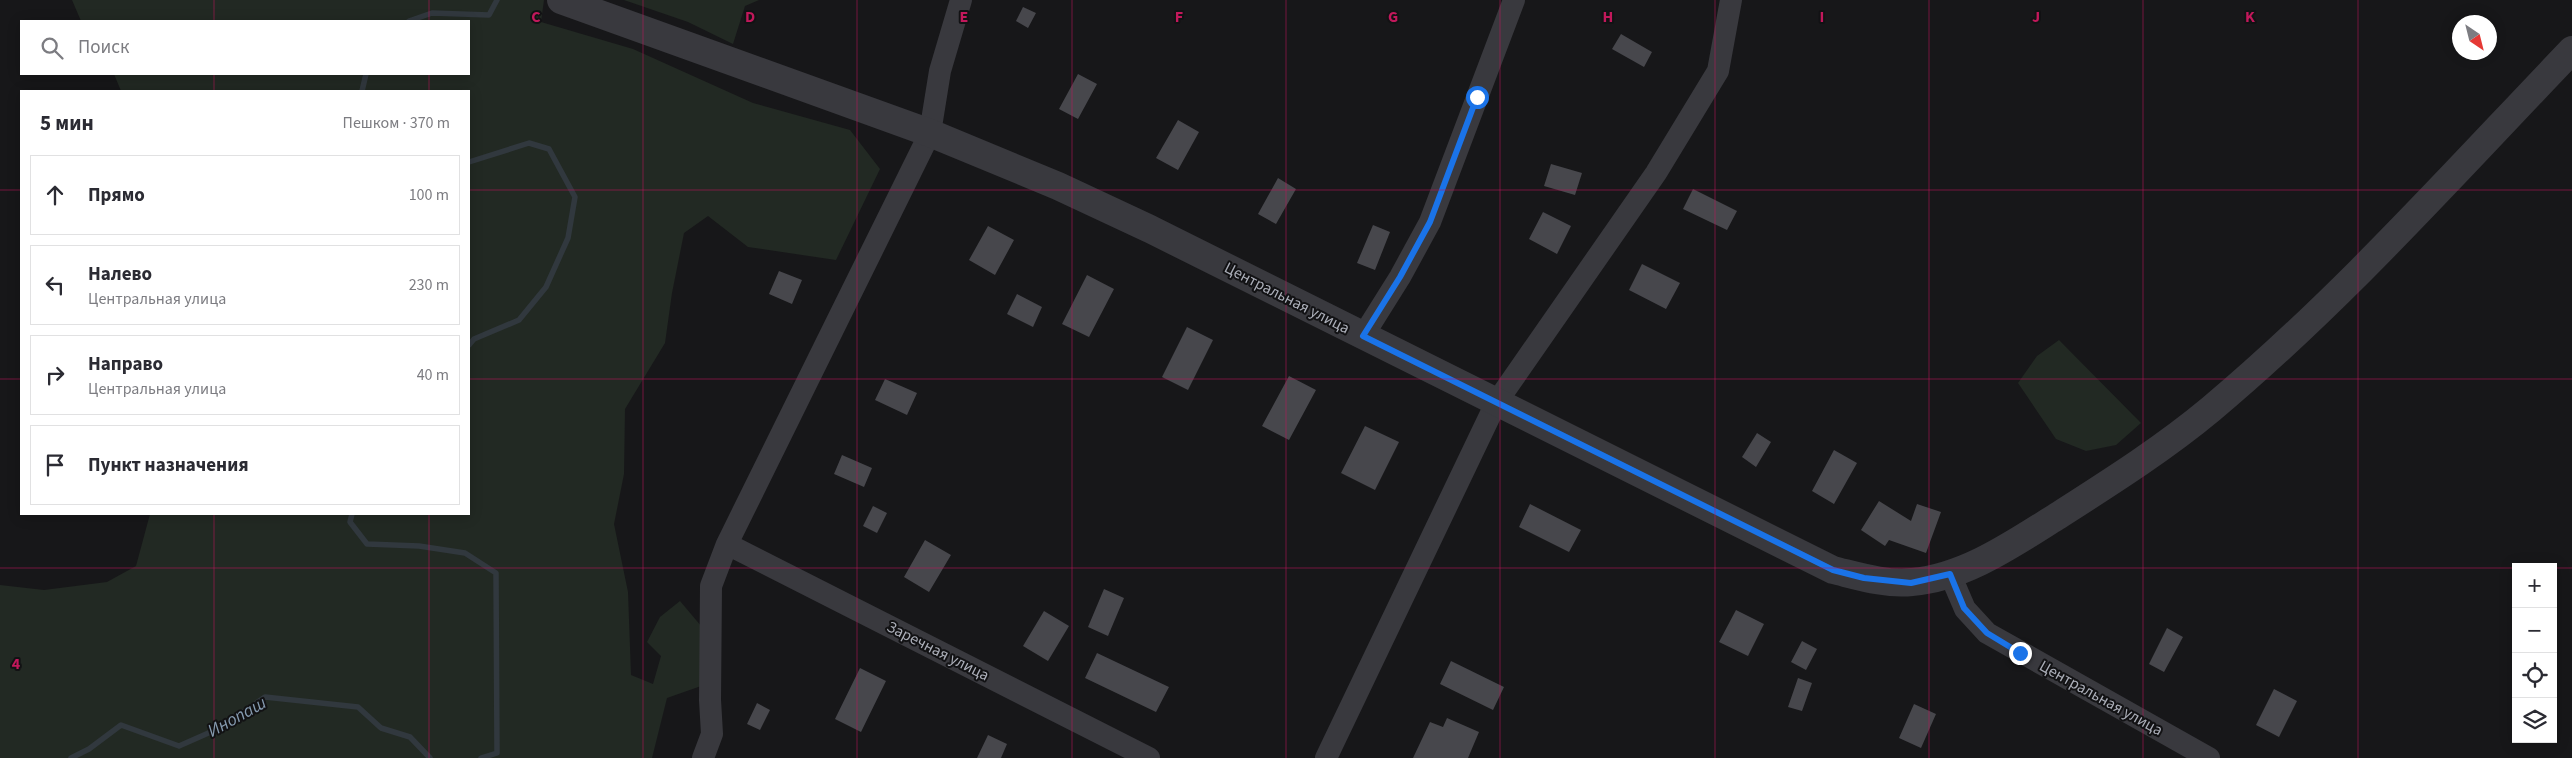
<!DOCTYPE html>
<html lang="ru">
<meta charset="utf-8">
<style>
:root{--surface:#fff;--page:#f2f2f3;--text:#2b2b33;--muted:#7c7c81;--line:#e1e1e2}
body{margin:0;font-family:"Source Sans 3",sans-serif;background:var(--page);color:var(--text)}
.controls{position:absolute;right:15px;bottom:15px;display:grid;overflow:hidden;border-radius:0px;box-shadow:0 2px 12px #0003}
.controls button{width:45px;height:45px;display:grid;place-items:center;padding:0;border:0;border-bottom:1px solid var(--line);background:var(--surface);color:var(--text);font:25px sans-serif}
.compass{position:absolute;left:2452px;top:15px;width:45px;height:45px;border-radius:50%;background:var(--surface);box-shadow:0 2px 12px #0003;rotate:145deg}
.stop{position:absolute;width:15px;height:15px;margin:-11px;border:4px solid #1a73e8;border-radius:50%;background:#fff}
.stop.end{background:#1a73e8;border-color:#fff;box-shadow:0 1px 5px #0008}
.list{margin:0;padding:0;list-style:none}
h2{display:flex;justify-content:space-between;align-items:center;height:65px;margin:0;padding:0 20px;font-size:21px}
h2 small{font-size:16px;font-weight:400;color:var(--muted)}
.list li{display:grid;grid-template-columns:32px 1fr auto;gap:15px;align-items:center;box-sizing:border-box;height:80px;margin:0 10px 10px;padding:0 10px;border:1px solid var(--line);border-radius:0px}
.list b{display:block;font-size:19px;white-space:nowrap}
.list p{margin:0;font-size:16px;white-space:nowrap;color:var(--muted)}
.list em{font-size:16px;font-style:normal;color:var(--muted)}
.icon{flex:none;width:28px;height:28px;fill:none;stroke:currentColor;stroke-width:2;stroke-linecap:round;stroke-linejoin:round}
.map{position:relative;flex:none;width:2572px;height:758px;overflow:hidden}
.search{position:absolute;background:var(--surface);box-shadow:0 2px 12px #0003;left:20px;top:20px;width:450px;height:55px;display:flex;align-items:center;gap:12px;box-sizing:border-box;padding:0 18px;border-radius:0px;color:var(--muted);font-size:19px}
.panel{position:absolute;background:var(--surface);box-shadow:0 2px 12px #0003;left:20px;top:90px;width:450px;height:425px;border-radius:0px}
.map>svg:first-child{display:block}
</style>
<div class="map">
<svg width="2572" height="758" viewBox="0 0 2572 758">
<rect width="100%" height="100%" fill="#171719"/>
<path fill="#222923" d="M72 0H544L541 22 633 49 753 103 850 130 880 169 836 260 748 247 708 216 684 233 672 293 665 343 625 409 624 474 614 524 628 592 631 675 653 684 661 656 647 642 660 617 680 601 707 633 704 685 667 698 652 758H0V585L44 590 107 582 136 566 150 514H469V91H121L114 74H469V21H81Z
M624 0H759L745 6 733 44 688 22Z
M2059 340 2141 423 2116 445 2086 451 2056 439 2018 383 2037 356Z"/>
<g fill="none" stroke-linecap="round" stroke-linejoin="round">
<path stroke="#31383e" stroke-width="5.5" d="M409 21 432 13 489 15 497 0
M362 91 366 74
M469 162 529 143 549 149 575 197 568 238 546 287 519 320 474 339 469 345
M352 514 350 522 367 544 419 546 465 553 496 573 497 753 481 758
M71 758 89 749 121 725 179 746 222 727 265 697 358 707 381 728 410 737 430 758"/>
</g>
<path fill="#47474c" d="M1023 7 1036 13 1028 28 1016 21Z
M1621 34 1652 52 1644 67 1612 49Z
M1078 74 1097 84 1078 119 1059 109Z
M1178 120 1199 132 1178 170 1156 158Z
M1551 164 1582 173 1575 195 1544 186Z
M1278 178 1296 189 1276 224 1258 214Z
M1693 189 1737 211 1727 230 1683 209Z
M1543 212 1571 226 1557 254 1529 239Z
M1373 225 1390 232 1375 270 1357 263Z
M988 226 1014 240 995 275 969 260Z
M1642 264 1680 283 1666 309 1629 290Z
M779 271 802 280 792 304 769 294Z
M1087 275 1114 289 1089 337 1062 324Z
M1017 294 1042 307 1033 327 1007 314Z
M1187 327 1213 340 1188 390 1162 377Z
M1289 376 1316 390 1289 440 1262 426Z
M885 379 917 393 907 415 875 400Z
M1365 426 1399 442 1375 490 1341 473Z
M1757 433 1771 442 1756 467 1742 457Z
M1834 450 1857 463 1834 504 1812 491Z
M842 455 872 468 864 487 834 474Z
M1879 501 1911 521 1917 504 1941 512 1926 553 1889 540 1885 546 1861 530Z
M1530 504 1581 530 1569 552 1519 527Z
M873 506 887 513 877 533 863 526Z
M925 540 951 555 929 592 904 577Z
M1104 589 1124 598 1108 636 1088 627Z
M1736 610 1764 624 1748 656 1719 642Z
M1044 611 1069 626 1048 661 1023 646Z
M2167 628 2183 637 2164 672 2149 664Z
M1802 641 1817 649 1806 670 1791 662Z
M1097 653 1169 687 1156 712 1085 678Z
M1451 661 1504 687 1493 710 1440 684Z
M860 668 886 681 861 732 835 719Z
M1798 678 1812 683 1802 711 1788 707Z
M2274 689 2297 701 2279 737 2256 725Z
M757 703 770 710 760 730 747 724Z
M1914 704 1936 714 1921 748 1899 738Z
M1447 718 1479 732 1468 758H1413L1430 722 1443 727Z
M988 735 1007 744 1001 758H977Z"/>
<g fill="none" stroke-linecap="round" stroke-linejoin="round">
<path stroke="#39393e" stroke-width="22" d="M1363 336 1400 277 1430 222 1514 0
M727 544 1149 758
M1950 574 1965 609 1987 633 2209 758
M703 758 712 734 710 700 711 586 727 544 930 133 940 71 961 0
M1326 758 1496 403 1656 173 1718 71 1731 0"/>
<path stroke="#39393e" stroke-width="28" d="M561 0 930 133 1058 186 1150 229 1833 570C1858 576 1886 585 1912 582 1964 578 2013 544 2056 517 2109 483 2163 449 2211 409 2341 300 2455 172 2572 50"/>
</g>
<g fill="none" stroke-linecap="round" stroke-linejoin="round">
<path stroke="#1a73e8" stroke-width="6" d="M1477 97 1430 222 1400 277 1363 336 1833 570 1864 578 1911 583 1950 574 1964 608 1987 633 2020 653"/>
</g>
<path fill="none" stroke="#c2185b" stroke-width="1" stroke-opacity="0.55" d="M214 0V21M429 0V21M643 0V758M857 0V758M1072 0V758M1286 0V758M1500 0V758M1715 0V758M1929 0V758M2143 0V758M2358 0V758M214 74V91M429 74V91M0 190H21M469 190H2572M0 379H21M469 379H2572M214 514V758M429 514V758M0 568H2516M2553 568H2572"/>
<g text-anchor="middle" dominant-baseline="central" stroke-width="4" stroke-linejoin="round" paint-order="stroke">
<g font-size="16" fill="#abaeb8" stroke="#121214">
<text transform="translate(1287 298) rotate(27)">Центральная улица</text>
<text transform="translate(938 651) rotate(27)">Заречная улица</text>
<text transform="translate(2101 698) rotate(29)">Центральная улица</text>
</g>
<g font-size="18" font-style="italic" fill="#859aaf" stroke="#121214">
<text transform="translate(237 717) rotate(-29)">Инопаш</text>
</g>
</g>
<g font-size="16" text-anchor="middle" font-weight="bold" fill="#c2185b" stroke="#121214" stroke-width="4" stroke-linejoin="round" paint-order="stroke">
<text x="536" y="22">C</text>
<text x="750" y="22">D</text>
<text x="964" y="22">E</text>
<text x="1179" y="22">F</text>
<text x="1393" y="22">G</text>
<text x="1608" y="22">H</text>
<text x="1822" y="22">I</text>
<text x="2036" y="22">J</text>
<text x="2250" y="22">K</text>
<text x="16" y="669">4</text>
</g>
</svg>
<div class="controls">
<button>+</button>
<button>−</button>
<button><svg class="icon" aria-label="locate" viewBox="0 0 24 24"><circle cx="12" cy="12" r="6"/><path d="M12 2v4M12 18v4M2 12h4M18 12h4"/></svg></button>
<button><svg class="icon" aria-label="layers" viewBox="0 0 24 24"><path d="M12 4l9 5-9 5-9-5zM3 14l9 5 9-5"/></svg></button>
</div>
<svg class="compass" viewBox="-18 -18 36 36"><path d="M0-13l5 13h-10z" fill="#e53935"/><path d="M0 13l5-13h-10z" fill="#7c7c81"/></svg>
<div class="stop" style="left:1477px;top:97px"></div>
<div class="stop end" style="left:2020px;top:653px"></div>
<div class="search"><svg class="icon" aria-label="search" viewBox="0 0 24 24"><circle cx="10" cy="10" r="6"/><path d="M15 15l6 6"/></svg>Поиск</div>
<section class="panel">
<h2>5 мин<small>Пешком · 370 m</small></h2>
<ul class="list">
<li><svg class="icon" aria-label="ahead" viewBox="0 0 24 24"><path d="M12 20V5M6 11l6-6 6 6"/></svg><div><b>Прямо</b></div><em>100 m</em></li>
<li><svg class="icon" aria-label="left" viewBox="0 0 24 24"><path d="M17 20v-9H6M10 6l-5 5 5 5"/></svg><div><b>Налево</b><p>Центральная улица</p></div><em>230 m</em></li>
<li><svg class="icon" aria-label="right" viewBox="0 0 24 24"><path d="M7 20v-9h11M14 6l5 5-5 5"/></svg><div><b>Направо</b><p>Центральная улица</p></div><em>40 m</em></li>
<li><svg class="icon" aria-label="arrive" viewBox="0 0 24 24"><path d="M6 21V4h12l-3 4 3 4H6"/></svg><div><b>Пункт назначения</b></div></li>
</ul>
</section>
</div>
